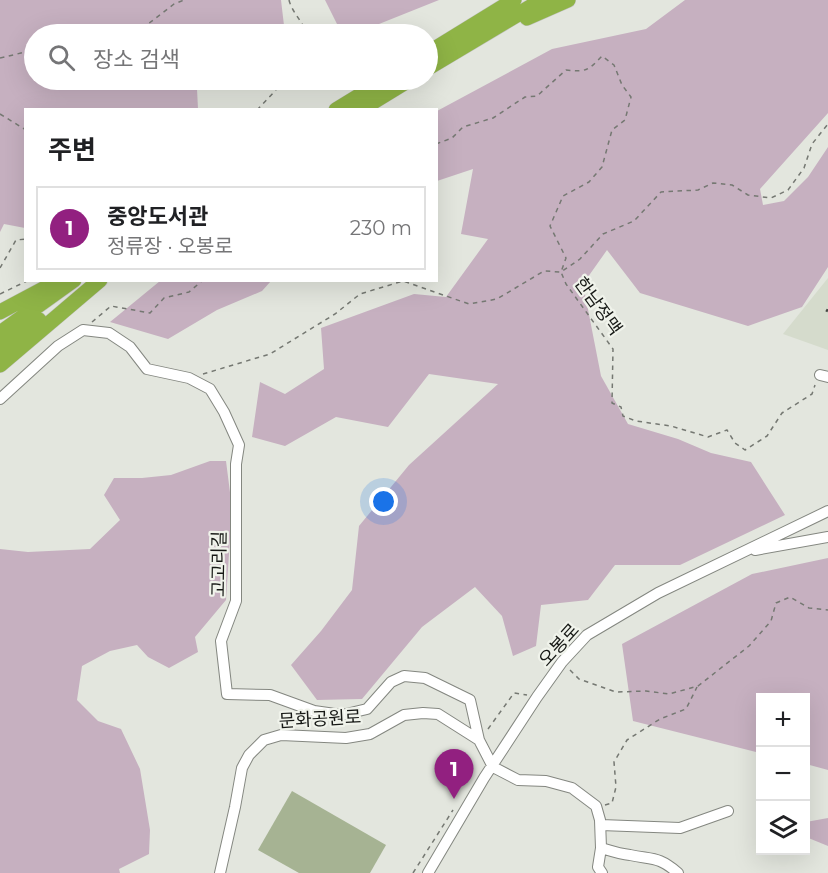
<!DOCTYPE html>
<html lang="ko">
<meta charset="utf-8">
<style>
:root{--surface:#fff;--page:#f6f6f6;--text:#202124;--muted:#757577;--line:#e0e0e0;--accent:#922080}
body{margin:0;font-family:Montserrat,"Noto Sans KR",sans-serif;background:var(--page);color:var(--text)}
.controls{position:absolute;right:18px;bottom:18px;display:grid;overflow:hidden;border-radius:0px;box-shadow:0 6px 24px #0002}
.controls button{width:54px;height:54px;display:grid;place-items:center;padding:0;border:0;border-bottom:2px solid var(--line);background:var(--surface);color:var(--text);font:30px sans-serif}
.you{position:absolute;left:384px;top:502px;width:21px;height:21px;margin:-15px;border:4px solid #fff;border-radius:50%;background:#1a73e8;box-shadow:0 0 0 9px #1a73e833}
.badge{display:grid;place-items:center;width:39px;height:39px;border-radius:50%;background:var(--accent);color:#fff;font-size:20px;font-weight:700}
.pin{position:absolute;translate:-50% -50px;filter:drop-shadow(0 2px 3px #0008)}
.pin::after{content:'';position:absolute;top:32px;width:21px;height:18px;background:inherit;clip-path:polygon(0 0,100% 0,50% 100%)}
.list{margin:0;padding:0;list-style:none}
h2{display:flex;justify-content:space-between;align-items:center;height:78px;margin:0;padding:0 24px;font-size:26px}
h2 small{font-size:20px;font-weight:400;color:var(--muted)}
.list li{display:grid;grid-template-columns:39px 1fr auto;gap:18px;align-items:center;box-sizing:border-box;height:84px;margin:0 12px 12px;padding:0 12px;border:2px solid var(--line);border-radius:0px}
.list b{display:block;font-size:22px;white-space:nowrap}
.list p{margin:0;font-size:20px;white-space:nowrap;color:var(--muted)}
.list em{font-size:20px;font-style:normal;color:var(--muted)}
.icon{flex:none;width:33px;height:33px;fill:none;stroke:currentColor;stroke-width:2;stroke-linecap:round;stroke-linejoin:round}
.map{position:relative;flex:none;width:828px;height:873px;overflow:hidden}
.search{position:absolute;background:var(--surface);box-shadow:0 6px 24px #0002;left:24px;top:24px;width:414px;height:66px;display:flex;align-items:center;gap:15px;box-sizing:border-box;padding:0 21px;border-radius:33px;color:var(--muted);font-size:22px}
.panel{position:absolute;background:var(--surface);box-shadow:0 6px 24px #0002;left:24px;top:108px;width:414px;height:174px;border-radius:0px}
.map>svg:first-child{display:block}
</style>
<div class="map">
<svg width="828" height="873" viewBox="0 0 828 873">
<rect width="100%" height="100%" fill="#e3e6de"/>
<path fill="#d5dbcc" d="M828 278V350L783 334Z"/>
<path fill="#c6b0c0" d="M0 0H281L285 34H34V80H272L271 82 197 89 198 109 26 110 25 228 4 224 0 232Z
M325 0H439L354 34H342Z
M685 0H828V113L760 189 763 205 784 201 808 177 828 147V267L802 307 748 326 640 293 607 250 583 284 601 376 628 424 678 439 711 453 751 462 785 515 680 565H615L588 600 541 605 536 646 513 656 502 616 475 587 422 627 362 699 317 700 291 665 321 631 352 590 359 526 409 465 498 384 429 374 388 427 336 417 285 446 252 437 260 382 285 394 324 369 321 328 414 294 446 297 488 239 461 234 473 169 437 181V111L552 49 646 29Z
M160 281V280L271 281 262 291 217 310 168 339 110 322Z
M210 461H226L232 508 226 600 195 637 198 652 169 668 148 657 137 645 110 651 82 666 77 700 98 721 121 729 140 769 150 830 149 854 119 869 120 873H0V549L28 552 90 549 120 520 104 495 114 478H142L171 475Z
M828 558V770L806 764V698H760V753L633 721 622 644 752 574Z
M828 818V846L806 837V822Z"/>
<path fill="#a6b393" d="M292 791 386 845 370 873H299L258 850Z"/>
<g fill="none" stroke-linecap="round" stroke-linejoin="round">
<g stroke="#848780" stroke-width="12">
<path id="minor" d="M820 375 828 377
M0 399 58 346 83 330 109 333 130 347 147 369 189 378 210 389 224 412 239 445 236 464V601L221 641 227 694 270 695 314 711 342 715 367 709 391 682 404 676 425 678 470 700 479 740
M755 550 828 537
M601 825 680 828 728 811
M601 848C611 851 620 854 630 855 653 860 658 856 678 873
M220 873 235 807 242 768 249 755 264 740 281 735 346 738 370 734 404 715 423 713 438 714 479 740 493 767 518 780 546 781 572 788 596 806 600 820 601 848 598 867 602 873
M428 873 484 778 537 697 562 662 587 635 658 593 828 511"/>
</g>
<g stroke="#c2c3c2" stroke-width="16">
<path id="highway" d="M527 18 568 0
M428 53 514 0
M428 68 542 0
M336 110 385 80
M360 110 409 80
M0 312 60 280
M0 333 74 280
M0 348 39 320
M0 365 100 280"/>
</g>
<path stroke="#757872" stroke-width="1.5" stroke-dasharray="4.5 4.5" stroke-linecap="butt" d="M289 0C292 13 304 22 306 34
M135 34 174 4 184 0
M0 58 34 50
M257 110 275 91 283 80
M0 114 26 130
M436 144 452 138 463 127 493 118 525 97 537 96 566 70C586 72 588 71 602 56L614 65 622 85 631 97 625 120 612 130 602 167 589 182 563 196 550 226 566 258 561 272 566 284 613 349 612 403 621 407 623 416 636 421 671 426 708 437 727 430 735 443 745 450 767 436 782 413 812 394 815 385
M0 268 16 240 26 239
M0 294 29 280
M92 322 111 306 150 313 164 298 189 292 203 280
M203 374 270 354 335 314 360 294 403 281 469 304 497 299 544 271 561 272 580 259 603 234 634 221 661 192 698 190 713 183 732 185 748 195 771 198 788 190 804 168 812 144 828 124
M570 670 579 679 616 692 646 691 669 694 698 686 749 646 771 621 776 603 790 597 809 608 828 610
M488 729 514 693 527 695
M605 805 612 803 616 787 614 762 627 740 660 719 686 709 697 687
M413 873 453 810"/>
<use href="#minor" stroke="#fff" stroke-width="10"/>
<use href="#highway" stroke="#8fb446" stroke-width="15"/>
<path stroke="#454743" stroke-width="3" stroke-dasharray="10 10" stroke-linecap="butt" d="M826 310 828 311"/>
</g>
<g text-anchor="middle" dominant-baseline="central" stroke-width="4.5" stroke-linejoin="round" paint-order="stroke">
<g font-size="18" fill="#161815" stroke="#f0f3eb">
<text transform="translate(598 306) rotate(54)">한남정맥</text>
<text transform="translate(219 564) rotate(-89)">고고리길</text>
<text transform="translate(559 645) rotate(-48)">오봉로</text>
<text transform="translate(320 719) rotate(-3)">문화공원로</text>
</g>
</g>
</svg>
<div class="controls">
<button>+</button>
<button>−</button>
<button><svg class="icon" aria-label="layers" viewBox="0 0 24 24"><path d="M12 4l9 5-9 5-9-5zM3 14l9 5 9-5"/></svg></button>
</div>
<div class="you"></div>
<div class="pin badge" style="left:454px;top:799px">1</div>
<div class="search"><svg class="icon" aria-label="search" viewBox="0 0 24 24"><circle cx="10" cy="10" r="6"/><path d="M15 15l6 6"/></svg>장소 검색</div>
<section class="panel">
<h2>주변<small></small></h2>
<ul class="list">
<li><span class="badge">1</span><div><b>중앙도서관</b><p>정류장 · 오봉로</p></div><em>230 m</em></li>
</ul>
</section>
</div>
